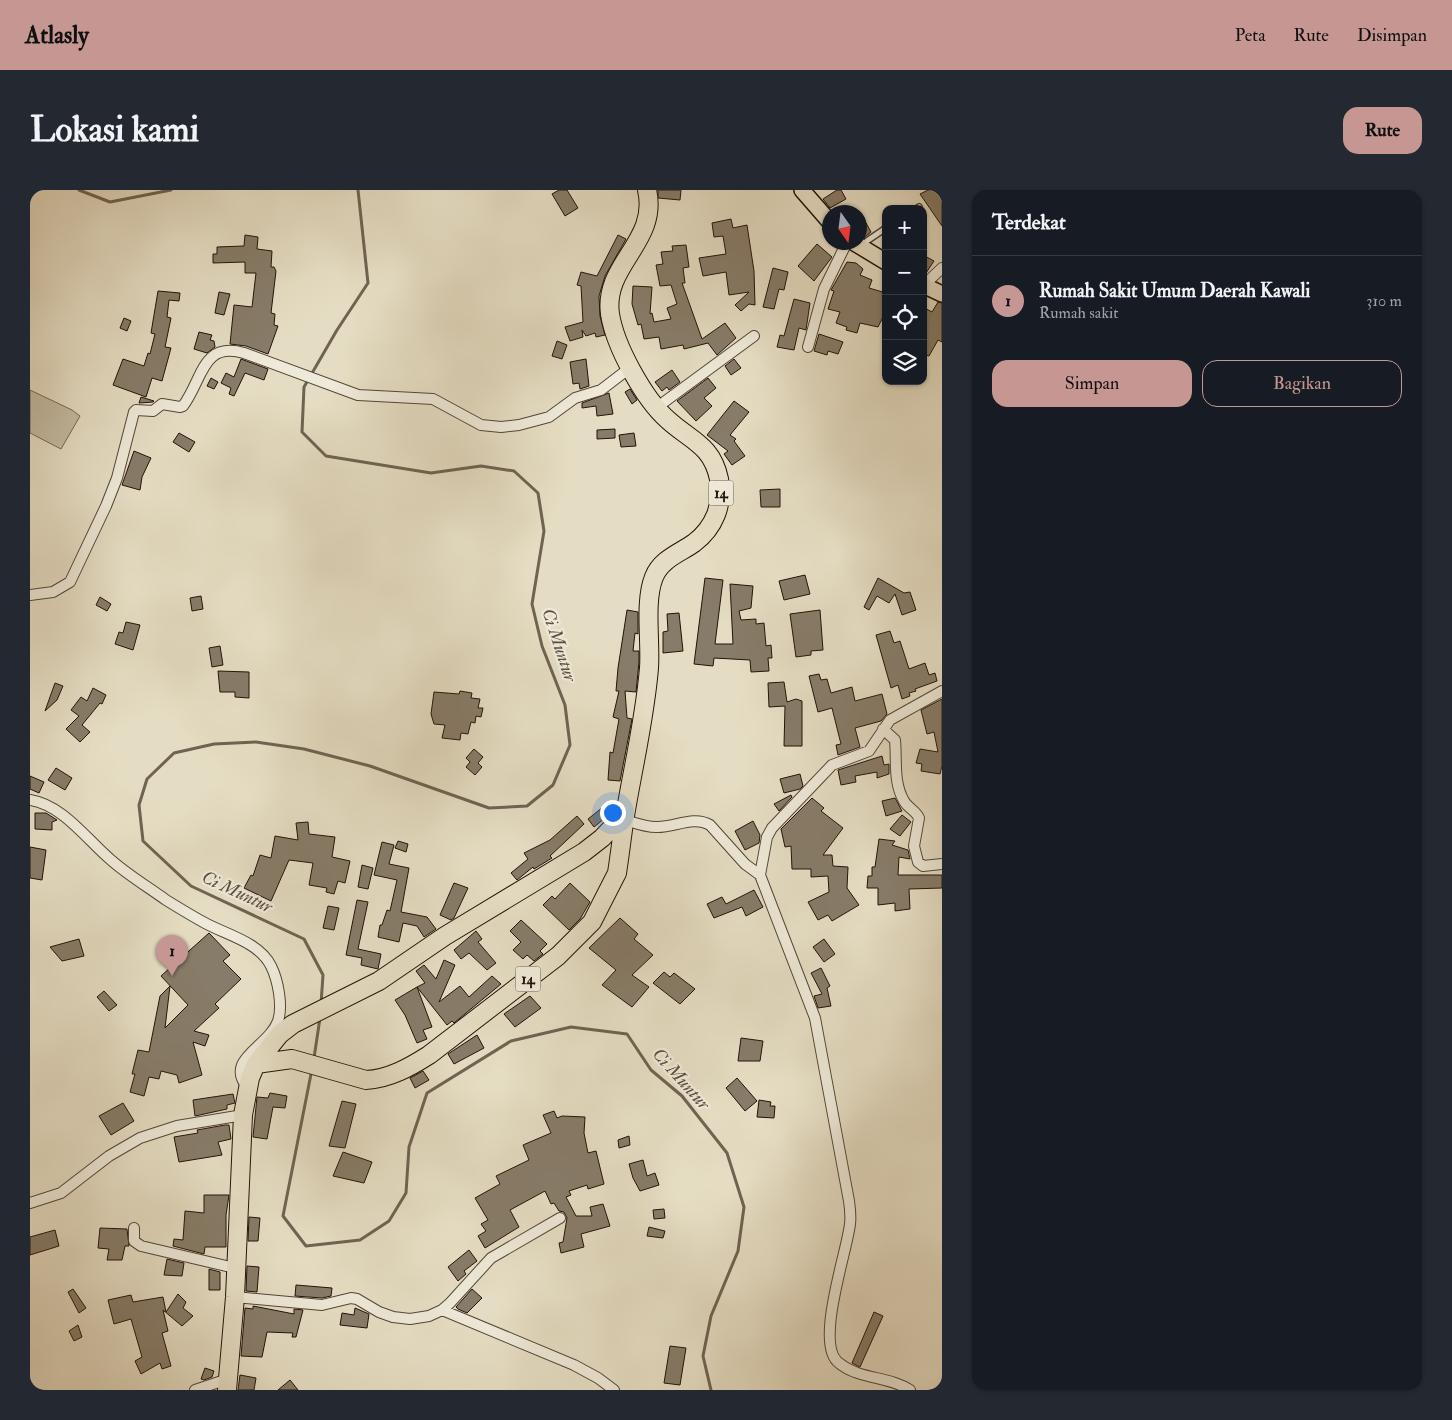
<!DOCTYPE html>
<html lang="id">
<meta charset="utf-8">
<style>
:root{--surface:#171b24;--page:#242831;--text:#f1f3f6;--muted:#9ea1a6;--line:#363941;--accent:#c59692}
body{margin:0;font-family:"IM FELL Double Pica",serif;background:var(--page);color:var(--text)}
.controls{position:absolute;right:15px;top:15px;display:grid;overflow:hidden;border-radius:10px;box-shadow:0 1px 4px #0004}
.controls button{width:45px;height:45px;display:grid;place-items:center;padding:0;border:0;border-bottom:1px solid var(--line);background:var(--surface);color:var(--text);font:25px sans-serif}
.compass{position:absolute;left:792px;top:15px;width:45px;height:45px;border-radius:50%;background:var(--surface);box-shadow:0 1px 4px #0004;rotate:166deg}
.you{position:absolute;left:582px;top:622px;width:18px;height:18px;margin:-12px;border:4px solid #fff;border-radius:50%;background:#1a73e8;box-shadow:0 0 0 8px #1a73e833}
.badge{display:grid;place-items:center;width:32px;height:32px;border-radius:50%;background:var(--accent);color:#111;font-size:16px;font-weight:700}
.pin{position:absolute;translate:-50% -41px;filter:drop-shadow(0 1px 2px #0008)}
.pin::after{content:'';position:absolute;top:26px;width:18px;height:15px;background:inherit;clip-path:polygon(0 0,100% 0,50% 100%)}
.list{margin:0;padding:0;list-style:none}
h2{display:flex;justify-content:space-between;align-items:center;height:65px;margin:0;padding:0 20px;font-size:21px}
h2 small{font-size:16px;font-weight:400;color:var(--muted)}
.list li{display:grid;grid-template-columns:32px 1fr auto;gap:15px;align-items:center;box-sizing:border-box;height:90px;padding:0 20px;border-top:1px solid var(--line)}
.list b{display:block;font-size:19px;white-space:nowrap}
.list p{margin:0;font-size:16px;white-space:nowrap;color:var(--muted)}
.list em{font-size:16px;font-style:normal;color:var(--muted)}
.actions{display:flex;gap:10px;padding:15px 20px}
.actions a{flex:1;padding:11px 0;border:1px solid var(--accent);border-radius:15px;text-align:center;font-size:18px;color:var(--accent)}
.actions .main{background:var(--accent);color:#111}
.icon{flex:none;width:28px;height:28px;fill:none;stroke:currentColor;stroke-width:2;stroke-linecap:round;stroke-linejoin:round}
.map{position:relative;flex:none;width:912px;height:1200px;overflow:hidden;border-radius:15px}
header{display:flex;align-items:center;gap:30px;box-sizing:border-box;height:70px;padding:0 25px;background:var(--accent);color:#111}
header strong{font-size:24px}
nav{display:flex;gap:28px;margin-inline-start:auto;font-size:18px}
.intro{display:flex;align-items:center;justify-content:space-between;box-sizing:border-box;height:120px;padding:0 30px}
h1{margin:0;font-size:35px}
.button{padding:12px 22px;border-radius:15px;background:var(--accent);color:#111;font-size:18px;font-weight:700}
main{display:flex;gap:30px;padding:0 30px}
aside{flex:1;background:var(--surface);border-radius:15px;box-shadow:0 1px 4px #0004}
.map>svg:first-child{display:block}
</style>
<header>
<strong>Atlasly</strong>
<nav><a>Peta</a><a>Rute</a><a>Disimpan</a></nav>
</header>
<div class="intro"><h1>Lokasi kami</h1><a class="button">Rute</a></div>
<main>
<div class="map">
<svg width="912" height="1200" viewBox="0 0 912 1200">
<rect width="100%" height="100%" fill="#e5ddc3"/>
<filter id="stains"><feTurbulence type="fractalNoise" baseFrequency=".004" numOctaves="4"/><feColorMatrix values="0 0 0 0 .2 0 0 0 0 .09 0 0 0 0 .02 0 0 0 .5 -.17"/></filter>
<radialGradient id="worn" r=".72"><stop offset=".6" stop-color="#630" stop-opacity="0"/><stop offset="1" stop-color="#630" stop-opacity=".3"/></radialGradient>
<path fill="#c4bba3" stroke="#736756" d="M0 200 42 220 50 226 31 259 0 243Z"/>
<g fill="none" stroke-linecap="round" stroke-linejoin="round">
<path stroke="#6f6352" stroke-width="3" d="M49 0 80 12 141 0
M291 814 293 785 274 749 161 696 113 651 109 615 117 589 144 563 184 554 226 552 274 559 340 576 459 618 497 616 523 595 540 555 535 515 512 456 502 414 514 341 508 303 484 281 451 276 401 283 296 266 272 242 274 197 307 140 338 93 328 0
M284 868 290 828
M282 879 253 1026 276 1056 330 1050 359 1031 376 1003 379 957 397 903 481 851 541 837 597 844 621 880 652 906 697 963 714 1017 708 1061 681 1126 673 1166 681 1200"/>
</g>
<path fill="#877c69" stroke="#221308" d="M529 0H537L548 18 535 26 522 4Z
M628 0H651L650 10 628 8Z
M807 0H811L816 9 800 18 793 9Z
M898 0H912V36L890 4Z
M701 29 703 38 717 35 724 81 725 115 719 114 711 121 705 115 719 102 699 105 696 82 673 86 669 68 696 64 693 46 684 47 682 33Z
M836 33 841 42 834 48 830 45Z
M215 45 228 47 227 59 242 61 241 77H244L246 81 241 123 245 124 244 135 248 136 238 164 216 156 200 154 204 115 222 117 226 83H215V72L183 73V64H187V57L214 56Z
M588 45 596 49 575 86 569 106 570 126 575 145 566 147 565 143 556 146 552 140 553 147 540 151 535 137 553 132 551 96 547 95 551 82 567 86Z
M787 54 802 67 784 91 768 76Z
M656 55 659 77 653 78 655 93H652L672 149 695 133 706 148 687 165 678 153 654 159 653 155 631 159 629 147 614 149 611 134 608 135 602 114 603 96 622 97 620 124 622 123 624 132 641 129 637 118 647 114 641 95 630 96 626 75 633 74 631 62 643 61 642 56Z
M893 65 904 71 894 86H893Z
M817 72 826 73 833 79 830 85 842 90 839 98 856 103V121L848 137 830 133 827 143 816 140 817 137 806 133 810 122 798 119 804 101 801 100Z
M743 78 758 82 754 100 749 99 744 119 733 117Z
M128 101 150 103 149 111 139 110 137 127 141 128 135 157 141 158 132 191 122 188 116 207 83 195 93 169 114 176 118 163 120 164 125 144 121 143Z
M189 102 200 104 194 125 185 123Z
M764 109 780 113 776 140 769 138 764 160 747 157 750 145 754 146Z
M908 112 912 113V152L908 150 899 166 893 164V117L902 122Z
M94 128 101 131 97 141 90 138Z
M169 142 182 145 180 150 184 151 185 157 177 163 164 159Z
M789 144 813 152 808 164 798 161 797 165 784 161Z
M527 151 537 155 532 169 522 166Z
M211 169 238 179 234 190 215 183 204 206 199 204 201 198 191 193 196 183 204 187Z
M556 169 559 196 550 199 549 193 543 194 540 172Z
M704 169 711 178 701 185 695 176Z
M642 180 650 192 639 200 637 197 632 201 625 192Z
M181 188 188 192 184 199 177 196Z
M678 188 686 198 674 208 682 216 666 231 647 211Z
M600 199 607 210 602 214 595 202Z
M579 203 583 224 567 226 566 216 552 218V213Z
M111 207 124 211 123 212 109 213Z
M704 211 719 222 700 245 706 249 704 251 715 266 702 275 694 264 698 261 677 245Z
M585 239V248L567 249V240Z
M149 243 165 252 159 262 143 252Z
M604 243 606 256 591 257 589 245Z
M104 261 121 268 112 287 110 300 92 295Z
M750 299V317H731L730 300Z
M775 385 780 404 754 410 749 391Z
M675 388 693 390 685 454H703L700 394 723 396 721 418 709 421 711 430 726 429V434L734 433 736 456 741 455 742 468H738L739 481 721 482 720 470 684 468 683 476 664 474Z
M848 388 874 403 880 402 886 420 872 425 865 404 859 413 847 406 839 420 834 417Z
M171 406 173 419 162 421 160 408Z
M70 407 81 414 77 421 66 415Z
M597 420 608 422V444L605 443 603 461H609V472L606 502 595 501 597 528 602 529 590 591 578 590 580 562 583 563 589 529 583 527 589 501H586L588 478Z
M790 420 793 460 781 461V465L766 467 760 424Z
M649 423 653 461 633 463V442L638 441 637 424Z
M96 432 110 435 103 460 85 454 89 442 93 443Z
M860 441 864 453 870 451 879 479 895 473 899 485 905 483 907 491 885 499 886 501 879 503 880 506 872 509 868 495 861 498 846 445Z
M190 456 193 475 182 477 179 458Z
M188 481 219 482V508L205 507V502H190Z
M789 484 791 490 797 489 801 503 822 497 825 511 852 504 857 524 851 531 825 538 830 557 808 565 806 555 811 554 802 518 788 522 779 486Z
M754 492 757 512 766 509 772 511V556H754L755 516 739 517 738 493Z
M25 493 33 496 27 510 15 521Z
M63 498 76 505 72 514 70 513 52 535 60 542 50 552 36 539 49 526 41 520 51 507 57 511Z
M430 501 442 503 441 508 450 509 448 518H453L451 527 446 526 445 533 441 532 438 544 431 543 430 550 412 548 415 535 404 534 401 524 404 502 429 504Z
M912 509V576L910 584 891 581 892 574 886 573 890 559 908 562 904 542 897 544 891 520Z
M444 559 453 567 448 573 452 577 445 585 436 577 440 572 436 568Z
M852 566 854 575 859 574V584L847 588V582L825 586 826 592 811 595 808 580Z
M26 578 42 588 35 600 18 590Z
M770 584 773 596 770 599 754 603 750 589Z
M0 586 14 592 9 603 0 599Z
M761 605 762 607 749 621 744 614Z
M782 608 794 618 791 621 813 638 793 665H802L803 676 818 677 817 698 829 715 802 731 798 725 788 730 778 712 799 702 798 686 781 687V679H762L761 656 755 657 751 639Z
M865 608 872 621 856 626 852 611Z
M573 617 579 625 564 637 558 629Z
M5 623H16L27 630 22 632V640L5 639Z
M872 625 881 632 870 646 860 639Z
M547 626 554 634 520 666 522 668 504 679 503 677 487 690 481 683 498 669 494 663 520 650Z
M723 631 730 645 729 653 715 660 705 641Z
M278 632 279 644 305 647 302 667 320 671 315 693 308 691 304 704 296 702 297 698 279 695 283 673 259 670 241 711 214 698 221 685 223 686 230 665 241 668 245 646 268 650 266 633Z
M849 649 865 651 862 655 878 660 880 669 869 667 868 685H912V698L879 699 880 719 865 721V713L848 715V698H837L838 686H842V677H845Z
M368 651 378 654 376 662 365 658Z
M352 652 364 655 359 674 379 678 371 722 397 727 406 739 394 747 387 736 373 733 369 752 348 747 350 735H352L357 720 360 721 367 690 344 685Z
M0 657 16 660 12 690 0 688Z
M332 675 343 678 338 699 328 697Z
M424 693 438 698 424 728 421 730 410 725Z
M540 693 560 712 550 729 539 740 513 715 522 706 525 709Z
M724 700 733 717 716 726 712 717 684 728 677 714 692 707 696 714Z
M327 710 338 712 328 759 351 764 348 779 331 775 332 768 316 765Z
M298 716 309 718 304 740 293 738Z
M590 728 608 744 604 749 623 765 602 785 619 797 602 817 572 795 586 780 559 758Z
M491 730 517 754 510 761 513 764 504 771 497 765 493 769 483 760 491 752 480 741Z
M446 741 452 749 448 752 466 773 457 780 439 763 431 769 424 760Z
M179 743 200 765 193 771 211 789 185 814 189 818 164 841 179 845 175 856 163 852 172 885 149 893 147 885 131 881 129 889 119 887 114 906 100 902 105 884H102L108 860 119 862 130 806 140 796 135 838 158 815 131 786Z
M49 749 54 766 32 771 20 757Z
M794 749 805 764 794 772 783 757Z
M414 770 425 775 409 812 430 796 439 807 462 786 471 794 424 833 422 831 417 835 387 797 395 793 386 781 394 775 406 789Z
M791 778 800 796 797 798 801 816 788 818 784 806 792 804 781 783Z
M634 782 640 787 644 783 665 799 650 814 623 793Z
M387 797 402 837 393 840 397 849 387 853 375 825 365 810Z
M74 801 87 815 79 821 67 807Z
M500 806 511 818 485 837 474 824Z
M447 845 454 858 424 874 418 864Z
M711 848 733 851 730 871H708Z
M393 881 399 890 385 898 380 888Z
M707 888 727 911 715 921 696 898Z
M240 903 257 906 255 918 243 917 237 949 223 947 227 907 238 908Z
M203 904 205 913 197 915V919L165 926 163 910Z
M729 910 741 912 740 916H745L744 928 727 927Z
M312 911 326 914 315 958 299 956Z
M93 913 104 931 81 945 69 926Z
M524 921 527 928 532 926 555 927 554 943 558 963 566 961 574 994 558 999 557 995 539 1001 541 1005 536 1007 546 1026H562L560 1017 573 1014 580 1036 551 1044 554 1057 531 1063 529 1053 533 1052 537 1028 534 1022 529 1021 524 1013 521 1014 515 1001 480 1020 489 1037 455 1058 448 1046 456 1041 451 1034 458 1030 445 1008 470 994 466 986 499 970 493 955 521 943 513 925Z
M195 935H199L201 949 188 952 192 965 149 972 144 947 168 943 167 940Z
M599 946 600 955 589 958 588 950Z
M313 962 342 972 334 993 303 986Z
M613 970 617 986 625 983 629 995 610 1001 603 988 599 974Z
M174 1005H199L196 1025V1057H175L174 1064 143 1056 144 1049 153 1050 155 1021 174 1023Z
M634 1019 635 1028 624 1029 623 1020Z
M219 1027 230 1028 228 1051H218Z
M619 1037 635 1041 633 1048 617 1046Z
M70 1038 97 1039 99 1056H95L92 1070H77L79 1059 68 1058Z
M25 1040 29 1056 0 1065V1047Z
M439 1060 447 1071 434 1081 436 1084 428 1091 418 1077Z
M137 1069 154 1073 152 1086 134 1085Z
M217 1076 229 1077 227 1102 216 1101Z
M179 1079 190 1082V1100H179Z
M266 1095 302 1098 301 1106 292 1108 265 1106Z
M43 1099 56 1118 49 1123 38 1102Z
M442 1099 452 1108 437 1123 428 1119 426 1117Z
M148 1104 156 1112 153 1118 163 1126 152 1136 133 1120 138 1141 132 1143 141 1176 132 1179 130 1173 111 1184 105 1171 112 1167 101 1129 84 1134 78 1110 101 1105 103 1112 133 1107 136 1122Z
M223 1116 264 1124V1119L273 1120 266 1147H262L263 1143 237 1142 232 1167 211 1166 215 1118 223 1119Z
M325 1118 339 1124 337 1138 310 1135 312 1123 324 1125Z
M844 1122 853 1126 830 1177 822 1173Z
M48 1135 52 1147 44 1151 39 1141Z
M640 1156 656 1158 650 1195 634 1193Z
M175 1178 184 1181 182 1187 174 1190 171 1189Z
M210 1185 226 1188 224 1200H208Z
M260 1190 268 1200H248Z"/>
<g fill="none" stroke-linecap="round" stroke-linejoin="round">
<g stroke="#534637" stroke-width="8">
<path id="lane" d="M886 19 889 17
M831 55 856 38"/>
</g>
<g stroke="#534637" stroke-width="12">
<path id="street" d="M894 95 912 78
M778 157 794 99 817 52
M626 218 724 146
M0 405 23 402 40 392 76 316 87 288 104 222 106 220 123 221 132 214 150 217 153 216C173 189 172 151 214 163L328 205 403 209 451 235 471 237 489 235 519 227 545 208 571 200 601 177
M853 539 865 550C867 571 863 592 874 611 878 618 886 621 889 628L884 656 888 672 893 676 912 674
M0 610C33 615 57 650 81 670 98 685 118 697 136 710 149 718 162 726 175 733 197 745 229 752 241 776 248 790 253 816 248 831 239 857 193 869 218 898
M595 630C605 633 615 637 626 637 644 638 663 625 680 635L715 674 730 685 737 647 742 638 802 575 839 561 860 530 912 501
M730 685 785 828 819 1011C820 1018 821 1026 820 1034 817 1062 784 1155 809 1173 830 1190 859 1186 880 1200
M0 1013 31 1003 79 966 110 948 147 936 213 925
M104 1038V1051L111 1056 205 1078
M205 1107 292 1115 321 1108 327 1109 349 1122 363 1127 380 1129 399 1126 412 1120 420 1113 461 1068 530 1028
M412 1120 544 1175 568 1188 584 1200
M165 1200 198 1189"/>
</g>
<g stroke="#221308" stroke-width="18">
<path id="primary" d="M772 0 799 31
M823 52 856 72
M893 95 912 104"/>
</g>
<g stroke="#221308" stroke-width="20">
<path id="highway" d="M226 874 262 869 336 890C359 889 380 877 399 865L528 766 562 732 587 683C590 664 592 645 595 626 603 577 615 528 619 478 621 452 614 411 624 387 631 369 650 363 664 353 684 338 694 314 689 289 682 255 661 251 638 230 614 209 585 156 580 124 573 74 629 52 617 0
M197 1200 205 1107 213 925 220 888 226 874 250 844 263 834 349 791 415 746 554 662 572 648 595 624"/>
</g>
<use href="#lane" stroke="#eee9d8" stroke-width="5"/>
<use href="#street" stroke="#eee9d8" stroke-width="10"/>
<use href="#primary" stroke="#e5ddc3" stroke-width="15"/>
<use href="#highway" stroke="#e5ddc3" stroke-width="18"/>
</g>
<g text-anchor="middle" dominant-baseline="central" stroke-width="4.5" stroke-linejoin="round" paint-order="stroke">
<g fill="#eee9d8" stroke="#5f5346" stroke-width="1">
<rect x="678.5" y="290.5" width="25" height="25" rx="4"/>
<rect x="485.5" y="776.5" width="25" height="25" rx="4"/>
</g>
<g font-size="15" font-weight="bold" fill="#221308">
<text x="691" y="303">14</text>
<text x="498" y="789">14</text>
</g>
<g font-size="18" font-style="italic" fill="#5c4f3f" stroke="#eee9d8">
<text transform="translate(529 455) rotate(72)">Ci Muntur</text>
<text transform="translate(207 702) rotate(25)">Ci Muntur</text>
<text transform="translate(651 889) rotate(48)">Ci Muntur</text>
</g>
</g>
<rect width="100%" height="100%" filter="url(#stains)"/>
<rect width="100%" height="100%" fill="url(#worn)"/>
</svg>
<div class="controls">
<button>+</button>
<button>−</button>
<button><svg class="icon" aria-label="locate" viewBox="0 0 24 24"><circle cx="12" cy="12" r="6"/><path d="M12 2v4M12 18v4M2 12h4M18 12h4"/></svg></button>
<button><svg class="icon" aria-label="layers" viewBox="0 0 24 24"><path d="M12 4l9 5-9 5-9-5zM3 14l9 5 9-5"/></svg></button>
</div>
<svg class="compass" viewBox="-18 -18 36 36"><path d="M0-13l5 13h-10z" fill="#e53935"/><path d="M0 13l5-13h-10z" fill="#9ea1a6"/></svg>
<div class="you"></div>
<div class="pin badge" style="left:142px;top:786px">1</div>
</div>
<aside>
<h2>Terdekat<small></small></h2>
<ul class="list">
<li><span class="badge">1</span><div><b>Rumah Sakit Umum Daerah Kawali</b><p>Rumah sakit</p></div><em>310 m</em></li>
</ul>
<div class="actions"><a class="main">Simpan</a><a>Bagikan</a></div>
</aside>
</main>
